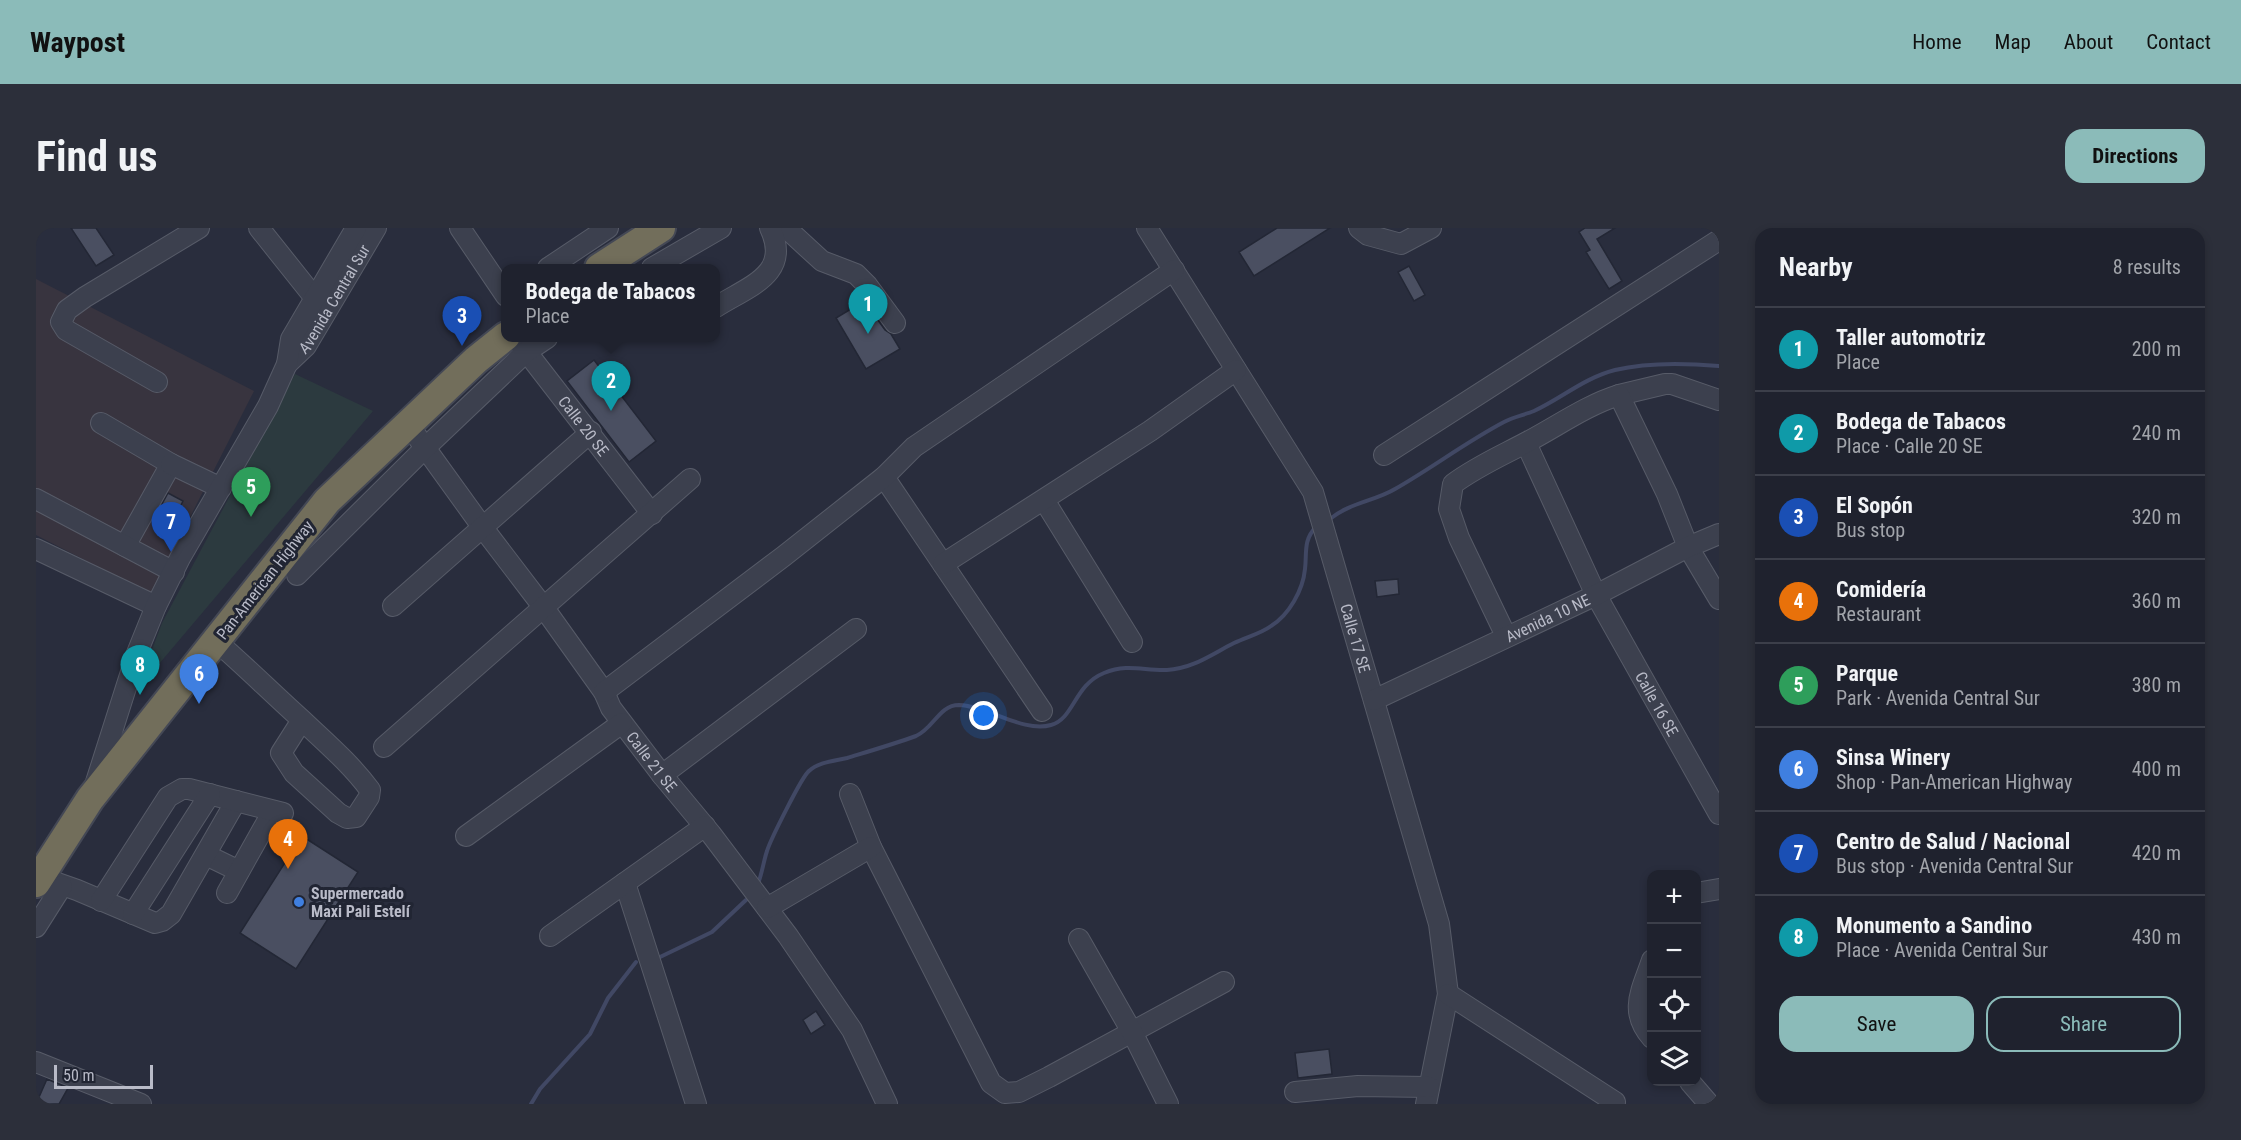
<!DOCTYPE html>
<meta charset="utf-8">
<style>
:root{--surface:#1f222e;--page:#2c2f3a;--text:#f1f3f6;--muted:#a1a4aa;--line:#3c3f4a;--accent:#8bbbb9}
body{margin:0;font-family:"Roboto Condensed",sans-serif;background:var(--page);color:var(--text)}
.controls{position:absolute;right:18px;bottom:18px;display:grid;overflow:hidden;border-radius:12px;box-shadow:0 3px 9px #0003}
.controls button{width:54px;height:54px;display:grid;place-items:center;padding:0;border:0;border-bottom:2px solid var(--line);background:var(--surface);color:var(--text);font:30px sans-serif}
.scale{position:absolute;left:18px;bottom:15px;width:99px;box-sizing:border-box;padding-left:6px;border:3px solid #b9bbc8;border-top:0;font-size:16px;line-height:21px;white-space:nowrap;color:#b9bbc8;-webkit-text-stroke:4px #212533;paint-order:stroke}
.you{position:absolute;left:948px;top:488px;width:21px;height:21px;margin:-15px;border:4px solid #fff;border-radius:50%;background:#1a73e8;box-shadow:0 0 0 9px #1a73e833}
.badge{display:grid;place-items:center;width:39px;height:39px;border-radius:50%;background:var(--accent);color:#fff;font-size:20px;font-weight:700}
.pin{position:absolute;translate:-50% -50px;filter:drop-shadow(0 2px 3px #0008)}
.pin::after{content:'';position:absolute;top:32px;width:21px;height:18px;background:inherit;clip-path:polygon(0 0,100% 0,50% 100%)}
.popup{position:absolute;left:465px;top:36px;width:219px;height:78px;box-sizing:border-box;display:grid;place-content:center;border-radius:12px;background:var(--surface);filter:drop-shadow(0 2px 4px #0005);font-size:20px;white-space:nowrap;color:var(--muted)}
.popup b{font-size:22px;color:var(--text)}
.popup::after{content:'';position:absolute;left:50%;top:100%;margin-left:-12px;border:12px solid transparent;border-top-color:var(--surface)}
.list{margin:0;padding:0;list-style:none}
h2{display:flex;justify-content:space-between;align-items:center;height:78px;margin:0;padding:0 24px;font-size:26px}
h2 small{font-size:20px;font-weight:400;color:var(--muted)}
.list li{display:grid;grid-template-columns:39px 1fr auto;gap:18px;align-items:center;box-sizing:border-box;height:84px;padding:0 24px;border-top:2px solid var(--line)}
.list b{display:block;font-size:22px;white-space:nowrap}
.list p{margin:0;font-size:20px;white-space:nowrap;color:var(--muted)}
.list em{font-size:20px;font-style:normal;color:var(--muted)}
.actions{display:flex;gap:12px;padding:18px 24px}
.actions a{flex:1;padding:14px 0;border:2px solid var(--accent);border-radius:18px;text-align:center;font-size:21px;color:var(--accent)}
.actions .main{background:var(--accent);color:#111}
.icon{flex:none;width:33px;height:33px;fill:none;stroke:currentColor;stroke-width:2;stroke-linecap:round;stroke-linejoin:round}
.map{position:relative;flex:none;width:1683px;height:876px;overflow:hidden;border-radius:18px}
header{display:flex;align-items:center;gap:36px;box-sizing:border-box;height:84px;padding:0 30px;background:var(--accent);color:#111}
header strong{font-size:28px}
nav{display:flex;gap:33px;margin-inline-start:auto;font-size:21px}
.intro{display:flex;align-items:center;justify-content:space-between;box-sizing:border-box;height:144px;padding:0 36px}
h1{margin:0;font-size:42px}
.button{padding:15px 27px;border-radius:18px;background:var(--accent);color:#111;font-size:21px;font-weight:700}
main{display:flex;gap:36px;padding:0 36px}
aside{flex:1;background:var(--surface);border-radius:18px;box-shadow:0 3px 9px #0003}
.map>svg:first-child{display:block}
</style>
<header>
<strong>Waypost</strong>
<nav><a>Home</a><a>Map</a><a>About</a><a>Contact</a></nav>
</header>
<div class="intro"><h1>Find us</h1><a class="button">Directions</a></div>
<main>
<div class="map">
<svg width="1683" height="876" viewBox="0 0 1683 876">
<rect width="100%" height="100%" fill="#292d3d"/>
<path fill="#38343f" d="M0 51 218 163 115 366 0 307Z"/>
<path fill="#2c3a3f" d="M259 146 337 183 101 462 126 395Z"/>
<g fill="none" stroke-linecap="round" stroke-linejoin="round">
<path stroke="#414864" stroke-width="4" d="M1294 291C1313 275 1339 273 1359 261 1396 240 1430 214 1468 194 1477 189 1488 187 1498 183 1526 170 1548 150 1579 142 1612 134 1649 135 1683 138
M721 658C726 647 727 635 731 623 734 613 766 548 773 543 783 534 798 533 811 530 834 523 858 516 880 508 898 500 903 477 923 477 952 478 987 505 1015 497 1038 491 1038 457 1068 445 1092 435 1108 443 1131 442 1156 441 1176 426 1198 415 1210 409 1224 406 1235 398 1253 387 1267 362 1269 341 1271 325 1267 312 1280 299
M622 730 676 704 710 672
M495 876 504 861 554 806 572 770 600 734"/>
</g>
<path fill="#4a4f61" stroke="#232735" stroke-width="1.5" d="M35 0H60L78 27 60 38Z
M1241 0H1294L1218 48 1203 24Z
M1549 0H1579L1561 11 1586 53 1573 61 1550 24 1554 22 1543 4Z
M1373 38 1389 67 1378 73 1362 44Z
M828 73 849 102 855 106 864 121 830 141 800 90Z
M558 132 620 213 593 234 531 153Z
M132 265 147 273 136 295 120 287Z
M1362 351 1363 366 1341 369 1339 353Z
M266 608 322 644 260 741 204 705Z
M780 783 789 797 775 806 767 792Z
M1293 821 1296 846 1262 850 1259 825Z
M11 851 32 860 23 876H0Z"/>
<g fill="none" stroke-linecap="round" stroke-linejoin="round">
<g stroke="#575b68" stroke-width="22">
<g id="minor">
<path d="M223 0 278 69"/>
<path d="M424 0 470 68"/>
<path d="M750 0 786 33 820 46 831 57 859 95"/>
<path id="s1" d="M1111 0 1277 264 1403 696 1412 766 1390 876"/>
<path d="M1323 0 1332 7 1365 16 1395 0"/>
<path d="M512 40 572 0"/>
<path d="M616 40 685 0"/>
<path d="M680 79C713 58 756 46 734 0"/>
<path id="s2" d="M483 114 616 286"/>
<path id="s3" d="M251 136 270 118 340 0"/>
<path d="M121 154 30 102 25 94 31 82 49 69 163 0"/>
<path d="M1583 167 1629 156H1636L1683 172"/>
<path d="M65 195 135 236 89 318"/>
<path id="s4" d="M372 196 447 300 508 380 568 464 575 480 626 547 675 606 752 708 816 802 851 876"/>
<path id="s5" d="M1490 215 1560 367 1683 586"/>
<path d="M1348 227 1683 12"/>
<path d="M135 236 185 260"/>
<path d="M848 249 1006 483"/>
<path d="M0 271 138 344"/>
<path d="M1008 272 1096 414"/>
<path d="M0 321 120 378"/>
<path d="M907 336 1114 203 1200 142"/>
<path d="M261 347 389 220 490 124 511 110"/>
<path d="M357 378 555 204"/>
<path d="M1470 408 1423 310 1413 281 1417 256C1441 238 1467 227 1493 213 1523 197 1551 177 1583 167L1631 266 1652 319 1683 371"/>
<path d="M180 413C210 439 237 466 266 492 289 514 315 536 334 562L333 569 320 589 311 590 302 585 258 545 245 525 266 492"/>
<path d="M568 464 748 328 848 249 878 219 1138 42"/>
<path id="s6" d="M1338 472 1560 367 1652 319 1683 306"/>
<path d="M348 519 654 251"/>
<path d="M626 547 820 401"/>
<path d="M59 557 101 425 120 378 144 330 232 178 251 136 255 111 320 0"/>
<path d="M814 566 835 619 955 855 969 865 983 864 1013 849 1188 754"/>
<path d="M430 608 586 495"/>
<path d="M170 627 203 643"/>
<path d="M4 649 41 662 119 695 126 693 135 686 200 573"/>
<path d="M589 655 660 876"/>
<path d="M191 665 237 583"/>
<path d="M1660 665 1683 661"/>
<path d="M65 673 132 569 146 561H153L247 585"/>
<path d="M731 680 835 619"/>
<path d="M97 686 174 566"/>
<path d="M0 699 26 658"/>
<path d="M514 708 669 598"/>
<path d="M1043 711 1096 804 1132 876"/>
<path d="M1616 732C1606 762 1592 783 1616 810"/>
<path d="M1412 766 1579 874"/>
<path d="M0 834 105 876"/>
<path d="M1654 854 1673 876"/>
<path d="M1259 864 1322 858 1393 859"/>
</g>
</g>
<g stroke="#444855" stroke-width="32">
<path id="highway" d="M563 40 625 0
M0 655 54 571 291 273 440 132 470 108"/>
</g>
<use href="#minor" stroke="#3c404e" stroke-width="20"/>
<use href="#highway" stroke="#726e5b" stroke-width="28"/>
</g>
<circle fill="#3f7fe0" stroke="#212533" stroke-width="2" cx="263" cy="674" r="6"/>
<g text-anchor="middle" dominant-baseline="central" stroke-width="6" stroke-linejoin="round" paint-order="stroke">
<g font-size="16" fill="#b9bbc8" stroke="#212533">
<text stroke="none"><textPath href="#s3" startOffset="81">Avenida Central Sur</textPath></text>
<text stroke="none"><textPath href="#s2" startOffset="106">Calle 20 SE</textPath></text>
<text transform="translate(229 352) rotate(-52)">Pan-American Highway</text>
<text stroke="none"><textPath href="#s6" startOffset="192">Avenida 10 NE</textPath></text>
<text stroke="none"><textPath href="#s1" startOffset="464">Calle 17 SE</textPath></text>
<text stroke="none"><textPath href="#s5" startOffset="292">Calle 16 SE</textPath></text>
<text stroke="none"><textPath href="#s4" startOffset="417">Calle 21 SE</textPath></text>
</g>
<g font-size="16" font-weight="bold" fill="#b9bbc8" stroke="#212533" text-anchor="start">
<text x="275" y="665">Supermercado<tspan x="275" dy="18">Maxi Pali Estelí</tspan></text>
</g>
</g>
</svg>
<div class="controls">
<button>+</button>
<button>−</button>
<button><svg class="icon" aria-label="locate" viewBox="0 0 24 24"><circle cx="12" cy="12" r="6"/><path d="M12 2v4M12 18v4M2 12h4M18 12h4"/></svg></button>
<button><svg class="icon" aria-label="layers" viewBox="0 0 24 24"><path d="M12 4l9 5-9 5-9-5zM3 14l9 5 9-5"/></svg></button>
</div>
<div class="scale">50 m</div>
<div class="you"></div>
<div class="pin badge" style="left:832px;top:106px;background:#0f9aa8">1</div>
<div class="pin badge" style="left:575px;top:183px;background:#0f9aa8">2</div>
<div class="popup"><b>Bodega de Tabacos</b>Place</div>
<div class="pin badge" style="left:426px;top:118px;background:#1a4fb4">3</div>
<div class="pin badge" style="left:252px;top:641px;background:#e8710a">4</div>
<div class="pin badge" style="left:215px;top:289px;background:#2e9e5b">5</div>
<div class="pin badge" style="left:163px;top:476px;background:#3f7fe0">6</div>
<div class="pin badge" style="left:135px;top:324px;background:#1a4fb4">7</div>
<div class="pin badge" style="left:104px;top:467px;background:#0f9aa8">8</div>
</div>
<aside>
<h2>Nearby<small>8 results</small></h2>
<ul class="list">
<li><span class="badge" style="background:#0f9aa8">1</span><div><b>Taller automotriz</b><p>Place</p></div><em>200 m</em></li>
<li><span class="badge" style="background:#0f9aa8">2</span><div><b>Bodega de Tabacos</b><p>Place · Calle 20 SE</p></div><em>240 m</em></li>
<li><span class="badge" style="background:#1a4fb4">3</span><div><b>El Sopón</b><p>Bus stop</p></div><em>320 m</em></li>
<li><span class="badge" style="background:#e8710a">4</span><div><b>Comidería</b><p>Restaurant</p></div><em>360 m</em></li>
<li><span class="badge" style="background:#2e9e5b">5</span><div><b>Parque</b><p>Park · Avenida Central Sur</p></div><em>380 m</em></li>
<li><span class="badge" style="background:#3f7fe0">6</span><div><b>Sinsa Winery</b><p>Shop · Pan-American Highway</p></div><em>400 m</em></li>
<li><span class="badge" style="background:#1a4fb4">7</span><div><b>Centro de Salud / Nacional</b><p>Bus stop · Avenida Central Sur</p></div><em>420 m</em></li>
<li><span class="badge" style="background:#0f9aa8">8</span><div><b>Monumento a Sandino</b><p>Place · Avenida Central Sur</p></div><em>430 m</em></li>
</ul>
<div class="actions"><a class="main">Save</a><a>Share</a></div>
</aside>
</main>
